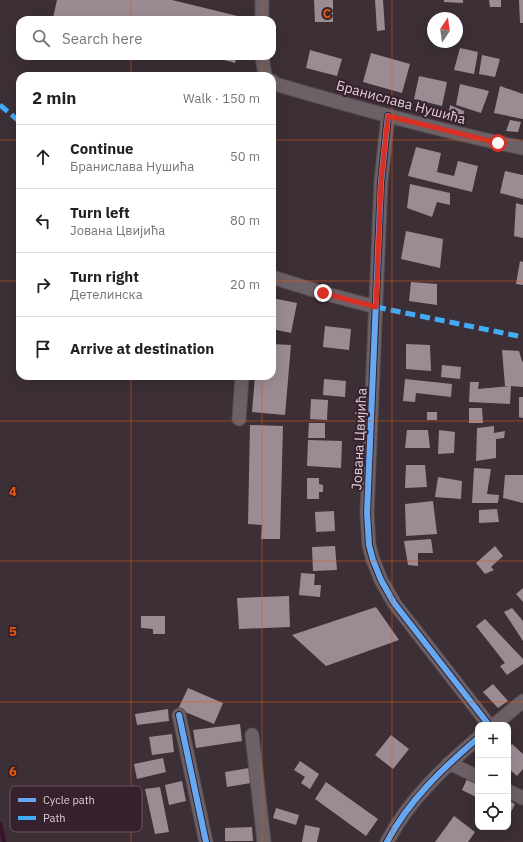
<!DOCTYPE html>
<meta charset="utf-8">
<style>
:root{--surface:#fff;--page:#f2f2f2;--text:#202124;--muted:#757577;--line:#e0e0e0}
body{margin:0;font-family:"IBM Plex Sans",sans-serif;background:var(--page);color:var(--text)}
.controls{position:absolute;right:12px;bottom:12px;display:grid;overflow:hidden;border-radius:8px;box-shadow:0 4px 16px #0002}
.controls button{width:36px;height:36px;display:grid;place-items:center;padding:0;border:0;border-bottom:1px solid var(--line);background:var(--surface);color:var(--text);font:20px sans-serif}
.compass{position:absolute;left:427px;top:12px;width:36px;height:36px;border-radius:50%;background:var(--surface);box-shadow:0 4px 16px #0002;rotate:13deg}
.stop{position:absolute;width:12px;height:12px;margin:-9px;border:3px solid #d93025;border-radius:50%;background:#fff}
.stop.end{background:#d93025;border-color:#fff;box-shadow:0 1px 4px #0008}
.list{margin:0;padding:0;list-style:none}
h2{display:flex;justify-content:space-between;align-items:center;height:52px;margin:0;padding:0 16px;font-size:17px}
h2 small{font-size:13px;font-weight:400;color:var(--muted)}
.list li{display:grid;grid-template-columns:26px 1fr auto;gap:12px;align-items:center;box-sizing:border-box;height:64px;padding:0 16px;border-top:1px solid var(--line)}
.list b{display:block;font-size:15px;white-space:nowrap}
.list p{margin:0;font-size:13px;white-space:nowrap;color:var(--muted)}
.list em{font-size:13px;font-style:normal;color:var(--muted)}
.icon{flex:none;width:22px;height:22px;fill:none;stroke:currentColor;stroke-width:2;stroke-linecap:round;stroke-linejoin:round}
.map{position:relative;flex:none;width:523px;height:842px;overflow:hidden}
.search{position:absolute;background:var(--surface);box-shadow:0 4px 16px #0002;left:16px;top:16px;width:260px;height:44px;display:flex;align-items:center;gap:10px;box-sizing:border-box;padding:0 14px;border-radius:12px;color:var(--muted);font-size:15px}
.panel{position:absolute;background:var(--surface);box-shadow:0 4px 16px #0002;left:16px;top:72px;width:260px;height:308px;border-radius:12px}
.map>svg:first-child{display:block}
</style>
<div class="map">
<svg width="523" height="842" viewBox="0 0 523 842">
<rect width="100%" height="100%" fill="#3c2f36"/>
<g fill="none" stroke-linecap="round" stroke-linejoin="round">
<path stroke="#3b112b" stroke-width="4.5" d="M0 824 4 842"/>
</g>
<path fill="#9b8c94" d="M57 0H172L246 18V20H62L53 18Z
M314 0H333V22H315Z
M375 0H383L385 30 377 31Z
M444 0H463V3L444 2Z
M489 0H501V7H490Z
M519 0H523V23H520Z
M460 48 478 52 474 74 454 70Z
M310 50 342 59 337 76 306 68Z
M371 53 410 64 402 93 363 82Z
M482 55 500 59 495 77 479 74Z
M209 56H237L235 63Z
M419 76 447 82 442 106 414 99Z
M460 84 489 91 481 113 456 105Z
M500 86 523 94V119L494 113Z
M450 105 464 111 463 122 448 117Z
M510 120 521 122 518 132 506 131Z
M416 147 441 153 437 172 454 176 458 161 478 166 472 192 408 176Z
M505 171 523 175V199L500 193Z
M410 184 450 193V205L437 202 432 217 407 208Z
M516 203 523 205V238L514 236Z
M406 231 443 239 440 268 401 259Z
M520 261 523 262V285L516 284Z
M411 282 437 284V305L409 301Z
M272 298 297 303 291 333 272 329Z
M325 326 351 329 349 350 323 347Z
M272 344 291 345 285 415 252 412 255 376H272Z
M406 344 430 345 431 371 406 369Z
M502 350 519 351 522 361 523 362V387L511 386 510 404 469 402 470 382H479L478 389 511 386H505Z
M442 365 461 367 460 379 441 377Z
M324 379 346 381 345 397 323 395Z
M405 379 452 384 451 397 416 393 415 402 403 401Z
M519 397H523V418L519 417Z
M311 399 328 400 327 420 310 419Z
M469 408H482L483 423H469Z
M427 412H437V420H427Z
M309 423H325V438H308Z
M250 425 283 426 280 539H261L262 525 248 524Z
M494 426V433L505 431 504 438 496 439V458L476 461 477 428Z
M407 430H428L430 448H405Z
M439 430 455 432 454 453 438 454Z
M308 440 342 441 341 468 307 466Z
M406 465H425L427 487 405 488Z
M474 468 491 469 487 494 499 495 498 503H472Z
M505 475H523V503L503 498Z
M438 477 462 481 461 499 435 497Z
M307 478H319V484L323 485V492H319V499H307Z
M433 501 437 534 406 536 405 504Z
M497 509 499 522 479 523V510Z
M334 511 335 531 316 532 315 512Z
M431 539 433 553H418V566L408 565 404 541Z
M335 546 337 570 313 571 312 547Z
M495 546 503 556 491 567 494 570 485 574 476 563Z
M301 573 315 574 314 585H321L320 597 299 595Z
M523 588V602L516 594Z
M289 596 290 627 239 629 237 598Z
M376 607 399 640 326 666 292 635Z
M512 608 523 621V641L504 612Z
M141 616H165V634H153V629L141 628Z
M485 619 523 659V664L507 675 500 666 505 663 476 626Z
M493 684 508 701 498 708 483 692Z
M188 688 223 703 214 724 178 709Z
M168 709 169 721 137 725 135 714Z
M240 724 242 741 196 748 193 730Z
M172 734 174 752 152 755 149 737Z
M391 735 409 749 393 769 375 755Z
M512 744 523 754V769L517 776 508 768V749Z
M163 758 166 772 137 779 134 764Z
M300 761 319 774 310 789 301 783 305 777 294 770Z
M249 768 251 783 227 787 225 772Z
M467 779 478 785V798L462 790Z
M182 781 186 801 169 805 165 785Z
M326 782 378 819 366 836 315 799Z
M160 787 169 832 155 834 145 789Z
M508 800 515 804 508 818Z
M276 808 299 815 296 825 273 818Z
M454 816 475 832 468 842H435Z
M305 825 320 828 317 842H302Z
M252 827 253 841H225V828Z"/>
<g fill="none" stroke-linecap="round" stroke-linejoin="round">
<g stroke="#584d52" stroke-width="15">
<path id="street" d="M262 20V0
M262 56 265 75 266 76
M272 81 275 84C357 108 440 131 523 148
M388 116 381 182 367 513 369 545 373 560 381 580 394 603 489 725
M272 277 323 293 376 307
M239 419 242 376
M179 715 206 842
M494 725 523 701
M252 735 264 842
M449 763 478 777
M508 791 523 798
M387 842C408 801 443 768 478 738"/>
</g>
<use href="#street" stroke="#6c6166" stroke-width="13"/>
<path stroke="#42abf6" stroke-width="5" stroke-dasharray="10 5" stroke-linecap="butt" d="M0 105 20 122
M376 307 523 337"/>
<g stroke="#36212c" stroke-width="8">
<path id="cycleway" d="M388 116 381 182 367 513 369 545 373 560 381 580 394 603 489 725
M179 715 206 842
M387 842C408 801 443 768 478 738"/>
</g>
<use href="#cycleway" stroke="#66a8f1" stroke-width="6"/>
</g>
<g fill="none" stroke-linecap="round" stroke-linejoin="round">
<path stroke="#d93025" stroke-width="5" d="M323 293 376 307 381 182 388 116 498 143"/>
</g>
<path fill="none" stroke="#e8590c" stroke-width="1" stroke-opacity="0.55" d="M131 0V20M262 0V20M392 0V842M131 56V76M262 56V76M0 140H20M272 140H523M0 281H20M272 281H523M131 376V842M262 376V842M0 421H523M0 561H523M0 702H523"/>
<g text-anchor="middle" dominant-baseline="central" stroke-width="4" stroke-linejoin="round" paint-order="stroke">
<g font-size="14" fill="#dfd0d7" stroke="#36212c">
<text transform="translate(401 102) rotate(15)">Бранислава Нушића</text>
<text transform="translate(359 439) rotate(-87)">Јована Цвијића</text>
</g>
</g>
<rect x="10" y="786" width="132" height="46" rx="6" fill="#36212c" stroke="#69565f" stroke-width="1"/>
<rect x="18" y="798" width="18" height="4" fill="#66a8f1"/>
<rect x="18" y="816" width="18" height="4" fill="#42abf6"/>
<g font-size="11" fill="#dfd0d7">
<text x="43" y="804">Cycle path</text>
<text x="43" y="822">Path</text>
</g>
<g font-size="13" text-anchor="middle" font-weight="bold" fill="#e8590c" stroke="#36212c" stroke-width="4" stroke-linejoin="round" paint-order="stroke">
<text x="327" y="18">C</text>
<text x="13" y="496">4</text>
<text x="13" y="636">5</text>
<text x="13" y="776">6</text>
</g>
</svg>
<div class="controls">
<button>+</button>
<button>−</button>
<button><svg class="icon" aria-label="locate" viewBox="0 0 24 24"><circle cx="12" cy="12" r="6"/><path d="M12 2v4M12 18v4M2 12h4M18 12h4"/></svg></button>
</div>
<svg class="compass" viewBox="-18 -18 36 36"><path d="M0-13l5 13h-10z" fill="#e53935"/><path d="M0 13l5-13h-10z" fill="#757577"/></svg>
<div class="stop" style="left:498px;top:143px"></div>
<div class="stop end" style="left:323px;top:293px"></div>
<div class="search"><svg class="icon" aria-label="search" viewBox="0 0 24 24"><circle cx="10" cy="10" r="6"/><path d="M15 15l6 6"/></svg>Search here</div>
<section class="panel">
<h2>2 min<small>Walk · 150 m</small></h2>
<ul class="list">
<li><svg class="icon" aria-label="ahead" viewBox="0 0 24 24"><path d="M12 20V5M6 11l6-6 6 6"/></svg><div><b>Continue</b><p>Бранислава Нушића</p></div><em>50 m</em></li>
<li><svg class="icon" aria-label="left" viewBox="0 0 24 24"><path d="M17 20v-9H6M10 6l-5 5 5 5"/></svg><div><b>Turn left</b><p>Јована Цвијића</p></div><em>80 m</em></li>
<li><svg class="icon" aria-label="right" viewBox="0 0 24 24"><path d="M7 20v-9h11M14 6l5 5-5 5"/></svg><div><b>Turn right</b><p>Детелинска</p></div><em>20 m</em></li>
<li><svg class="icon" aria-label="arrive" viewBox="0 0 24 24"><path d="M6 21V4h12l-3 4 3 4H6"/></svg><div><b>Arrive at destination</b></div></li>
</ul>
</section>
</div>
